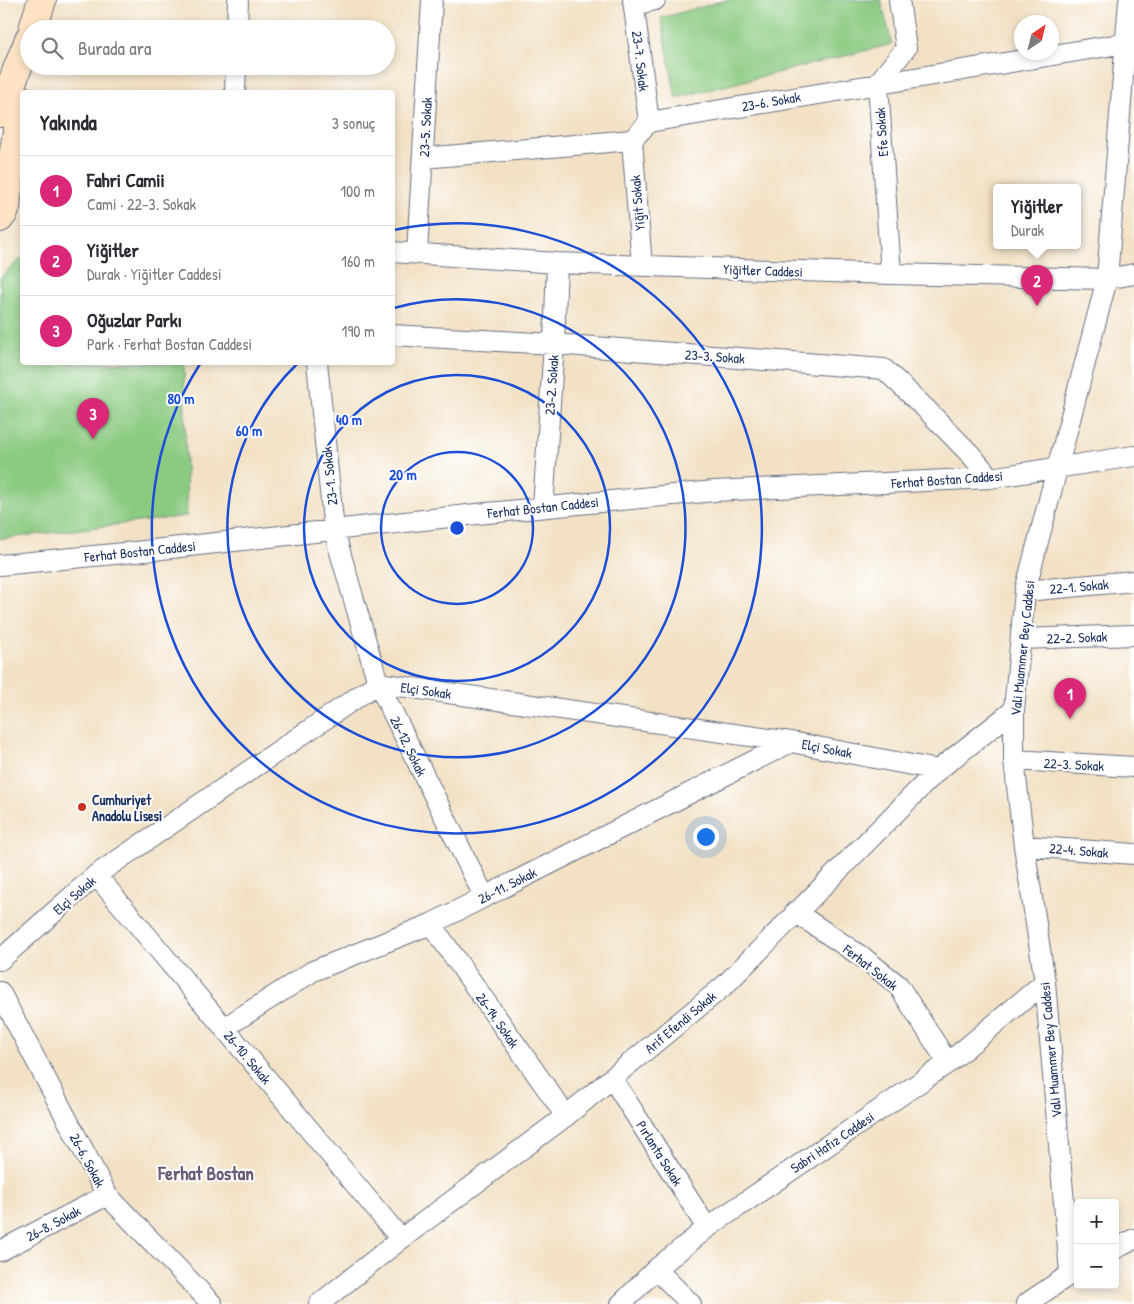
<!DOCTYPE html>
<html lang="tr">
<meta charset="utf-8">
<style>
:root{--surface:#fff;--page:#f7f7f7;--text:#2b2b33;--muted:#7c7c81;--line:#e1e1e2;--accent:#db2777}
body{margin:0;font-family:"Patrick Hand",sans-serif;background:var(--page);color:var(--text)}
.controls{position:absolute;right:15px;bottom:15px;display:grid;overflow:hidden;border-radius:5px;box-shadow:0 2px 8px #0003}
.controls button{width:45px;height:45px;display:grid;place-items:center;padding:0;border:0;border-bottom:1px solid var(--line);background:var(--surface);color:var(--text);font:25px sans-serif}
.compass{position:absolute;left:1014px;top:15px;width:45px;height:45px;border-radius:50%;background:var(--surface);box-shadow:0 2px 8px #0003;rotate:35deg}
.you{position:absolute;left:705px;top:836px;width:18px;height:18px;margin:-12px;border:4px solid #fff;border-radius:50%;background:#1a73e8;box-shadow:0 0 0 8px #1a73e833}
.badge{display:grid;place-items:center;width:32px;height:32px;border-radius:50%;background:var(--accent);color:#fff;font-size:16px;font-weight:700}
.pin{position:absolute;translate:-50% -41px;filter:drop-shadow(0 1px 2px #0008)}
.pin::after{content:'';position:absolute;top:26px;width:18px;height:15px;background:inherit;clip-path:polygon(0 0,100% 0,50% 100%)}
.popup{position:absolute;left:993px;top:184px;width:88px;height:65px;box-sizing:border-box;display:grid;place-content:center;border-radius:5px;background:var(--surface);filter:drop-shadow(0 1px 4px #0005);font-size:16px;white-space:nowrap;color:var(--muted)}
.popup b{font-size:19px;color:var(--text)}
.popup::after{content:'';position:absolute;left:50%;top:100%;margin-left:-10px;border:10px solid transparent;border-top-color:var(--surface)}
.list{margin:0;padding:0;list-style:none}
h2{display:flex;justify-content:space-between;align-items:center;height:65px;margin:0;padding:0 20px;font-size:21px}
h2 small{font-size:16px;font-weight:400;color:var(--muted)}
.list li{display:grid;grid-template-columns:32px 1fr auto;gap:15px;align-items:center;box-sizing:border-box;height:70px;padding:0 20px;border-top:1px solid var(--line)}
.list b{display:block;font-size:19px;white-space:nowrap}
.list p{margin:0;font-size:16px;white-space:nowrap;color:var(--muted)}
.list em{font-size:16px;font-style:normal;color:var(--muted)}
.icon{flex:none;width:28px;height:28px;fill:none;stroke:currentColor;stroke-width:2;stroke-linecap:round;stroke-linejoin:round}
.map{position:relative;flex:none;width:1134px;height:1304px;overflow:hidden}
.search{position:absolute;background:var(--surface);box-shadow:0 2px 8px #0003;left:20px;top:20px;width:375px;height:55px;display:flex;align-items:center;gap:12px;box-sizing:border-box;padding:0 18px;border-radius:28px;color:var(--muted);font-size:19px}
.panel{position:absolute;background:var(--surface);box-shadow:0 2px 8px #0003;left:20px;top:90px;width:375px;height:275px;border-radius:5px}
.map>svg:first-child{display:block}
</style>
<div class="map">
<svg width="1134" height="1304" viewBox="0 0 1134 1304">
<rect width="100%" height="100%" fill="#fff"/>
<filter id="ink" filterUnits="userSpaceOnUse"><feTurbulence type="fractalNoise" baseFrequency=".02" numOctaves="2"/><feDisplacementMap in="SourceGraphic" scale="10" xChannelSelector="R" yChannelSelector="G"/><feConvolveMatrix kernelMatrix="1 2 1 2 8 2 1 2 1" color-interpolation-filters="sRGB"/></filter>
<filter id="wash" filterUnits="userSpaceOnUse"><feTurbulence type="fractalNoise" baseFrequency=".0096" numOctaves="4" result="noise"/><feDisplacementMap in="SourceGraphic" scale="20" xChannelSelector="R" yChannelSelector="G"/><feGaussianBlur stdDeviation="1.12" result="paint"/><feColorMatrix in="noise" values="0 0 0 0 0 0 0 0 0 0 0 0 0 0 0 0 0 1.4 0 .05"/><feComposite in="paint" operator="in"/></filter>
<g filter="url(#wash)">
<rect width="100%" height="100%" fill="#f2e1c4"/>
<path fill="#8bca81" stroke="#537c70" d="M726 0H881L892 44 676 98 661 18Z
M22 257V362L184 363 187 516 0 539V278Z"/>
</g>
<g filter="url(#ink)">
<g fill="none" stroke-linecap="round" stroke-linejoin="round">
<g stroke="#666d82" stroke-width="22">
<path id="street" d="M633 0 649 122
M634 5 655 0
M237 29 238 0
M235 92 236 66
M632 140 642 266
M423 158 632 140 649 122 1126 43
M392 252 557 263 891 274 1107 279 1134 274
M417 253 432 0
M891 274 878 83 906 48 899 0
M392 335 554 344 884 369 926 409 972 456 990 478
M317 362 334 531 378 683 484 896
M543 507 554 344 557 263
M0 565 135 552 477 514 714 491 990 478 1134 456
M1025 591 1134 581
M1021 639 1134 635
M1014 760 1134 767
M1024 846 1134 854
M96 875 401 1239
M795 912 865 959 898 985 948 1063
M431 924 566 1116
M0 960 96 875 378 683 791 742 938 770
M0 992 107 1195 212 1304
M224 1028 313 971 431 924 791 742
M612 1078 707 1228
M1115 1249 1134 1239
M0 1251 107 1195
M656 1269 691 1304
M1070 1273 1045 982 1024 846 1014 760V710L1025 591 1107 279 1129 0
M319 1304 401 1239 566 1116 725 985 938 770 1014 710
M621 1304 656 1269 707 1228 948 1063 1045 982
M1026 1304 1078 1269"/>
</g>
<g stroke="#666d82" stroke-width="30">
<path id="secondary" d="M33 29 42 0
M0 113 29 39
M0 185C9 195 9 207 0 218
M7 195 22 100"/>
</g>
<use href="#street" stroke="#fff" stroke-width="20"/>
<use href="#secondary" stroke="#fee4c5" stroke-width="28"/>
</g>
</g>
<g fill="none" stroke="#1d4ed8" stroke-width="2.5">
<circle cx="457" cy="528" r="76"/>
<circle cx="457" cy="528" r="153"/>
<path d="M394 308A229 229 0 1 1 298 363"/>
<path d="M394 230A305 305 0 1 1 200 364"/>
</g>
<circle fill="#c8321e" stroke="#fff" stroke-width="2" cx="82" cy="807" r="5"/>
<g text-anchor="middle" dominant-baseline="central" stroke-width="4" stroke-linejoin="round" paint-order="stroke">
<g font-size="14" fill="#1b2f5e" stroke="#fff">
<text transform="translate(641 61) rotate(83)">23-7. Sokak</text>
<text transform="translate(771 101) rotate(-10)">23-6. Sokak</text>
<text transform="translate(425 127) rotate(-87)">23-5. Sokak</text>
<text transform="translate(881 132) rotate(-94)">Efe Sokak</text>
<text transform="translate(637 203) rotate(-95)">Yiğit Sokak</text>
<text transform="translate(763 270) rotate(2)">Yiğitler Caddesi</text>
<text transform="translate(715 356) rotate(4)">23-3. Sokak</text>
<text transform="translate(551 385) rotate(-86)">23-2. Sokak</text>
<text transform="translate(329 476) rotate(-96)">23-1. Sokak</text>
<text transform="translate(947 479) rotate(-4)">Ferhat Bostan Caddesi</text>
<text transform="translate(543 507) rotate(-6)">Ferhat Bostan Caddesi</text>
<text transform="translate(140 551) rotate(-6)">Ferhat Bostan Caddesi</text>
<text transform="translate(1079 586) rotate(-5)">22-1. Sokak</text>
<text transform="translate(1077 637) rotate(-2)">22-2. Sokak</text>
<text transform="translate(1022 648) rotate(-84)">Vali Muammer Bey Caddesi</text>
<text transform="translate(426 690) rotate(8)">Elçi Sokak</text>
<text transform="translate(409 746) rotate(64)">26-12. Sokak</text>
<text transform="translate(827 748) rotate(11)">Elçi Sokak</text>
<text transform="translate(1074 764) rotate(3)">22-3. Sokak</text>
<text transform="translate(1079 850) rotate(5)">22-4. Sokak</text>
<text transform="translate(507 885) rotate(-27)">26-11. Sokak</text>
<text transform="translate(74 895) rotate(-41)">Elçi Sokak</text>
<text transform="translate(871 967) rotate(38)">Ferhat Sokak</text>
<text transform="translate(498 1020) rotate(55)">26-14. Sokak</text>
<text transform="translate(680 1022) rotate(-40)">Arif Efendi Sokak</text>
<text transform="translate(1050 1050) rotate(-95)">Vali Muammer Bey Caddesi</text>
<text transform="translate(248 1057) rotate(50)">26-10. Sokak</text>
<text transform="translate(832 1142) rotate(-34)">Sabri Hafız Caddesi</text>
<text transform="translate(660 1153) rotate(58)">Pırlanta Sokak</text>
<text transform="translate(88 1160) rotate(62)">26-6. Sokak</text>
<text transform="translate(53 1223) rotate(-28)">26-8. Sokak</text>
</g>
<g font-size="14" font-weight="bold" fill="#1b2f5e" stroke="#fff" text-anchor="start">
<text x="92" y="799">Cumhuriyet<tspan x="92" dy="16">Anadolu Lisesi</tspan></text>
</g>
<g font-size="19" font-weight="bold" fill="#695a76" stroke="#fff">
<text x="206" y="1173">Ferhat Bostan</text>
</g>
</g>
<circle cx="457" cy="528" r="8" fill="#1d4ed8" stroke="#fff" stroke-width="2.5"/>
<g font-size="15" text-anchor="middle" font-weight="bold" fill="#1d4ed8" stroke="#fff" stroke-width="4" stroke-linejoin="round" paint-order="stroke">
<text x="181" y="404">80 m</text>
<text x="349" y="425">40 m</text>
<text x="249" y="436">60 m</text>
<text x="403" y="480">20 m</text>
</g>
</svg>
<div class="controls">
<button>+</button>
<button>−</button>
</div>
<svg class="compass" viewBox="-18 -18 36 36"><path d="M0-13l5 13h-10z" fill="#e53935"/><path d="M0 13l5-13h-10z" fill="#7c7c81"/></svg>
<div class="you"></div>
<div class="pin badge" style="left:1070px;top:719px">1</div>
<div class="pin badge" style="left:1037px;top:306px">2</div>
<div class="popup"><b>Yiğitler</b>Durak</div>
<div class="pin badge" style="left:93px;top:439px">3</div>
<div class="search"><svg class="icon" aria-label="search" viewBox="0 0 24 24"><circle cx="10" cy="10" r="6"/><path d="M15 15l6 6"/></svg>Burada ara</div>
<section class="panel">
<h2>Yakında<small>3 sonuç</small></h2>
<ul class="list">
<li><span class="badge">1</span><div><b>Fahri Camii</b><p>Cami · 22-3. Sokak</p></div><em>100 m</em></li>
<li><span class="badge">2</span><div><b>Yiğitler</b><p>Durak · Yiğitler Caddesi</p></div><em>160 m</em></li>
<li><span class="badge">3</span><div><b>Oğuzlar Parkı</b><p>Park · Ferhat Bostan Caddesi</p></div><em>190 m</em></li>
</ul>
</section>
</div>
